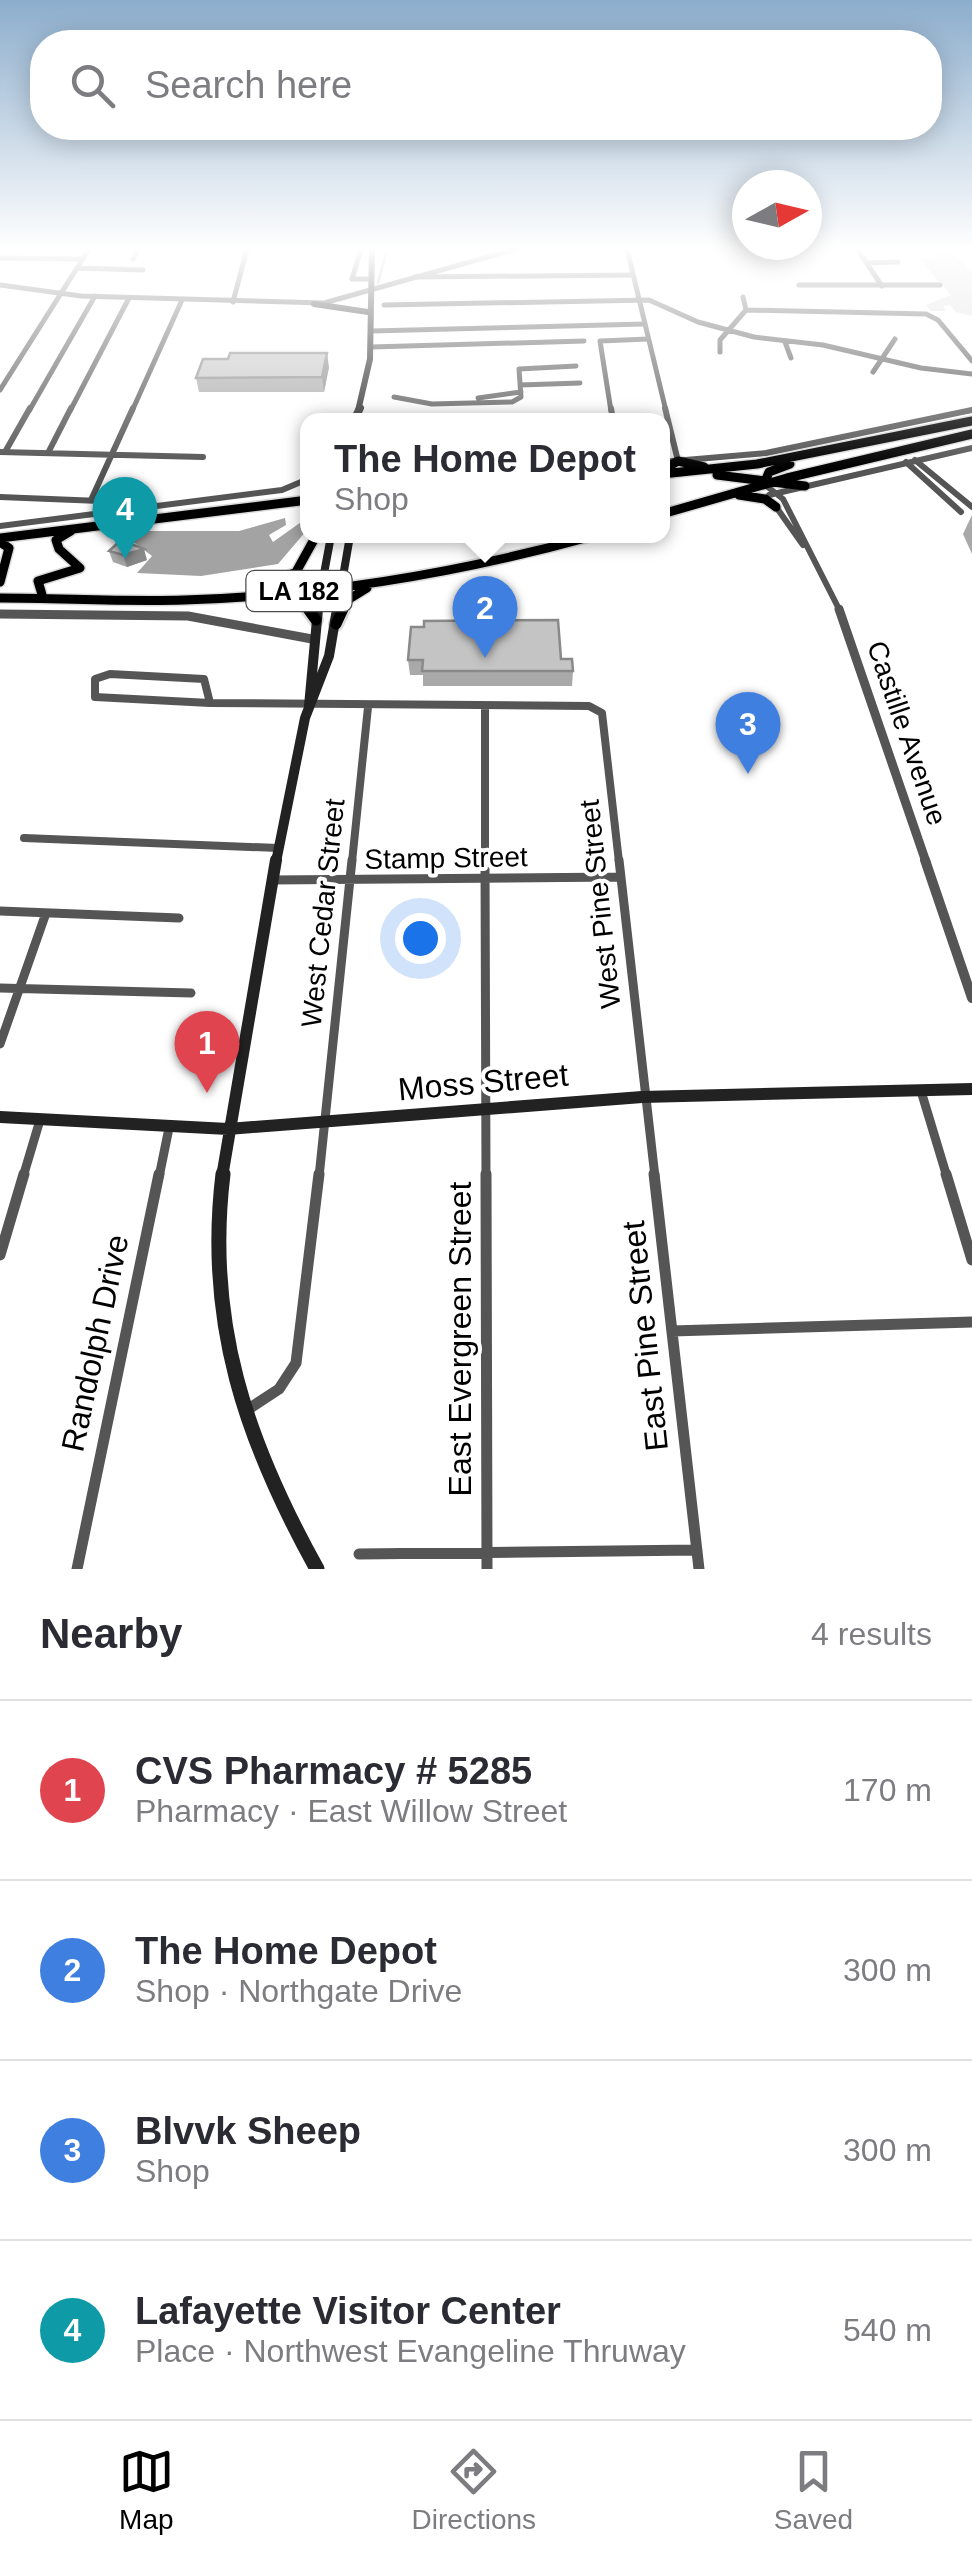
<!DOCTYPE html>
<meta charset="utf-8">
<style>
:root{--surface:#fff;--page:#f7f7f7;--text:#2b2b33;--muted:#7c7c81;--line:#e1e1e2;--accent:#000}
body{margin:0;font-family:Arial,sans-serif;background:var(--page);color:var(--text)}
.compass{position:absolute;left:732px;top:170px;width:90px;height:90px;border-radius:50%;background:var(--surface);box-shadow:0 5px 25px #0003;rotate:82deg}
.you{position:absolute;left:420px;top:938px;width:35px;height:35px;margin:-25px;border:8px solid #fff;border-radius:50%;background:#1a73e8;box-shadow:0 0 0 15px #1a73e833}
.badge{display:grid;place-items:center;width:65px;height:65px;border-radius:50%;background:var(--accent);color:#fff;font-size:32px;font-weight:700}
.pin{position:absolute;translate:-50% -82px;filter:drop-shadow(0 2px 5px #0008)}
.pin::after{content:'';position:absolute;top:52px;width:35px;height:30px;background:inherit;clip-path:polygon(0 0,100% 0,50% 100%)}
.popup{position:absolute;left:300px;top:413px;width:370px;height:130px;box-sizing:border-box;display:grid;place-content:center;border-radius:20px;background:var(--surface);filter:drop-shadow(0 2px 8px #0005);font-size:32px;white-space:nowrap;color:var(--muted)}
.popup b{font-size:38px;color:var(--text)}
.popup::after{content:'';position:absolute;left:50%;top:100%;margin-left:-20px;border:20px solid transparent;border-top-color:var(--surface)}
.list{margin:0;padding:0;list-style:none}
h2{display:flex;justify-content:space-between;align-items:center;height:130px;margin:0;padding:0 40px;font-size:42px}
h2 small{font-size:32px;font-weight:400;color:var(--muted)}
.list li{display:grid;grid-template-columns:65px 1fr auto;gap:30px;align-items:center;box-sizing:border-box;height:180px;padding:0 40px;border-top:2px solid var(--line)}
.list b{display:block;font-size:38px;white-space:nowrap}
.list p{margin:0;font-size:32px;white-space:nowrap;color:var(--muted)}
.list em{font-size:32px;font-style:normal;color:var(--muted)}
.icon{flex:none;width:55px;height:55px;fill:none;stroke:currentColor;stroke-width:2;stroke-linecap:round;stroke-linejoin:round}
.map{position:relative;flex:none;width:972px;height:1569px;overflow:hidden}
.search{position:absolute;background:var(--surface);box-shadow:0 5px 25px #0003;left:30px;right:30px;top:30px;height:110px;display:flex;align-items:center;gap:25px;box-sizing:border-box;padding:0 35px;border-radius:40px;color:var(--muted);font-size:38px}
.sheet{height:850px;background:var(--surface)}
nav{display:flex;justify-content:space-around;align-items:center;box-sizing:border-box;height:140px;border-top:2px solid var(--line);background:var(--surface);font-size:28px;color:var(--muted)}
nav a{display:grid;justify-items:center;gap:5px}
nav .on{color:var(--accent)}
.map>svg:first-child{display:block}
</style>
<div class="map">
<svg width="972" height="1569" viewBox="0 0 972 1569">
<rect width="100%" height="100%" fill="#fff"/>
<path fill="#dcdcdc" d="M934 249H950L972 273V316L956 312 950 305 943 306 946 311H931L926 305 951 295 919 259H937Z"/>
<path fill="#a3a3a3" d="M285 518 286 525 269 535 273 542 304 520 307 530 278 564 201 576 137 573 152 556 132 541 145 531H239Z"/>
<g fill="none" stroke-linecap="round" stroke-linejoin="round">
<path stroke="#a3a3a3" stroke-width="2.5" d="M378 283 387 249"/>
<g stroke="#dbdbdb" stroke-width="12">
<path id="trunk-far1" d="M662 470 678 461 704 467
M662 474 757 464 972 421
M717 475 805 486
M764 484 769 472 790 464
M739 495 765 499 776 507
M662 514 787 478 972 434
M0 538 308 500
M0 542 9 548 0 582
M259 589 296 572 316 536
M283 596 303 601 310 611
M0 598C61 598 123 602 184 600 323 596 459 573 593 536
M43 598 38 581 80 568 59 549 56 540 71 531
M341 611 346 601 367 588"/>
</g>
<g stroke="#dbdbdb" stroke-width="16">
<path id="trunk" d="M308 609 316 620
M336 624 343 609"/>
</g>
<path stroke="#555" stroke-width="5" d="M361 249 352 279H367
M857 249 882 286
M0 258 83 259
M133 259 138 249
M866 263 898 262
M78 268 143 270
M415 277 632 275
M799 285H940
M233 302 247 249
M384 305 649 300 698 322 754 337 823 345 921 368 972 374
M746 310 926 314 938 320 972 361
M371 331 644 324
M785 342 791 358
M371 347 584 341
M720 352V340L746 310 743 297
M873 372 895 339
M520 385 580 383
M0 390 89 249
M394 397 432 404 512 402 521 397 519 369 576 366
M478 398 521 392
M29 411 95 296
M70 411 129 298
M132 411 182 300
M611 411 600 341 648 339"/>
<path stroke="#555" stroke-width="6" d="M611 408 613 420
M0 452 203 457
M5 452 30 408
M48 453 71 408
M915 460 972 507
M906 462 961 512
M0 497 125 502 141 508
M91 500 133 408"/>
<path stroke="#555" stroke-width="8" d="M110 674 204 679 210 703 95 697V679Z
M210 703 589 706 602 713 619 862
M485 706V862
M24 838 278 848
M352 862 368 707"/>
<path stroke="#555" stroke-width="9" d="M485 860 486 1177
M619 860 655 1177
M272 880 620 877
M0 911 179 918
M0 988 191 993
M0 1044 46 913
M921 1091 947 1177
M23 1177 40 1120
M159 1177 169 1128
M319 1177 352 860"/>
<path stroke="#555" stroke-width="11" d="M486 1174 487 1569
M654 1174 699 1569
M946 1174 972 1260
M0 1255 24 1174
M672 1331 972 1322
M247 1410 279 1389 296 1363 319 1174
M359 1554 697 1550
M77 1569 159 1174"/>
<path stroke="#555" stroke-width="5" d="M627 249 666 411
M0 285 81 296 324 303 516 249
M968 411 972 410"/>
<path stroke="#555" stroke-width="6" d="M665 408 678 461
M662 462 766 453 972 410
M764 484 783 499 840 611
M769 495 972 448
M774 504 803 545
M0 526 282 490 308 479"/>
<path stroke="#555" stroke-width="9" d="M839 609 926 862
M0 614 188 616 312 639"/>
<path stroke="#555" stroke-width="10" d="M925 860 972 998"/>
<path stroke="#222" stroke-width="6" d="M314 304 368 312
M358 411 370 359 372 249"/>
<path stroke="#222" stroke-width="8" d="M354 420 360 408
M317 611 331 536
M337 611 350 536"/>
<path stroke="#222" stroke-width="10" d="M309 706 318 609
M276 862 305 718 329 656 337 609"/>
<path stroke="#222" stroke-width="12" d="M0 1117 228 1129 642 1097 972 1089
M222 1177 276 860"/>
<path stroke="#222" stroke-width="15" d="M223 1174C205 1322 246 1441 317 1569"/>
<use href="#trunk-far1" stroke="#000" stroke-width="9"/>
<use href="#trunk" stroke="#000" stroke-width="11"/>
</g>
<path fill="#a9a9a9" d="M329 367 324 392H199L196 378Z
M972 515V554L963 534Z
M109 551 147 560 127 567 113 562Z
M561 659 573 671 572 686H423V675H410L408 660Z"/>
<path fill="#898989" d="M327 353 329 367 324 392 322 377Z
M144 549 147 560 127 567 123 555Z"/>
<path fill="#c4c4c4" stroke="#898989" stroke-width="2.5" d="M230 353H327L322 377 196 378 203 359H228Z
M121 540 144 549 123 555 109 551Z
M558 620 561 659H572L573 671H422L423 660H408L411 627H424V621Z"/>
<linearGradient id="sky" x2="0" y2="1"><stop stop-color="#8cadcc"/><stop offset="0.53" stop-color="#fff"/><stop offset="1" stop-color="#fff" stop-opacity="0"/></linearGradient>
<rect width="972" height="469" fill="url(#sky)"/>
<g text-anchor="middle" dominant-baseline="central" stroke-width="8" stroke-linejoin="round" paint-order="stroke">
<rect fill="#fff" stroke="#4c4c4c" stroke-width="2.5" x="246.5" y="571" width="105" height="40" rx="8"/>
<g font-size="25" font-weight="bold" fill="#000">
<text x="299" y="591">LA 182</text>
</g>
<g font-size="28" fill="#000" stroke="#fff">
<text transform="translate(907 733) rotate(71)">Castille Avenue</text>
<text transform="translate(446 858) rotate(-1)">Stamp Street</text>
<text transform="translate(600 904) rotate(-96)">West Pine Street</text>
<text transform="translate(323 913) rotate(-84)">West Cedar Street</text>
</g>
<g font-size="32" fill="#000" stroke="#fff">
<text transform="translate(483 1082) rotate(-5)">Moss Street</text>
<text transform="translate(645 1336) rotate(-96)">East Pine Street</text>
<text transform="translate(460 1339) rotate(-90)">East Evergreen Street</text>
<text transform="translate(95 1343) rotate(-78)">Randolph Drive</text>
</g>
</g>
</svg>
<svg class="compass" viewBox="-18 -18 36 36"><path d="M0-13l5 13h-10z" fill="#e53935"/><path d="M0 13l5-13h-10z" fill="#7c7c81"/></svg>
<div class="you"></div>
<div class="pin badge" style="left:207px;top:1093px;background:#e0444e">1</div>
<div class="pin badge" style="left:485px;top:658px;background:#3f7fe0">2</div>
<div class="popup"><b>The Home Depot</b>Shop</div>
<div class="pin badge" style="left:748px;top:774px;background:#3f7fe0">3</div>
<div class="pin badge" style="left:125px;top:559px;background:#0f9aa8">4</div>
<div class="search"><svg class="icon" aria-label="search" viewBox="0 0 24 24"><circle cx="10" cy="10" r="6"/><path d="M15 15l6 6"/></svg>Search here</div>
</div>
<section class="sheet">
<h2>Nearby<small>4 results</small></h2>
<ul class="list">
<li><span class="badge" style="background:#e0444e">1</span><div><b>CVS Pharmacy # 5285</b><p>Pharmacy · East Willow Street</p></div><em>170 m</em></li>
<li><span class="badge" style="background:#3f7fe0">2</span><div><b>The Home Depot</b><p>Shop · Northgate Drive</p></div><em>300 m</em></li>
<li><span class="badge" style="background:#3f7fe0">3</span><div><b>Blvvk Sheep</b><p>Shop</p></div><em>300 m</em></li>
<li><span class="badge" style="background:#0f9aa8">4</span><div><b>Lafayette Visitor Center</b><p>Place · Northwest Evangeline Thruway</p></div><em>540 m</em></li>
</ul>
</section>
<nav>
<a class="on"><svg class="icon" aria-label="map" viewBox="0 0 24 24"><path d="M3 6l6-2 6 2 6-2v14l-6 2-6-2-6 2zM9 4v14M15 6v14"/></svg>Map</a>
<a><svg class="icon" aria-label="directions" viewBox="0 0 24 24"><path d="M12 3l9 9-9 9-9-9zM9 14v-3h6M13 9l2 2-2 2"/></svg>Directions</a>
<a><svg class="icon" aria-label="saved" viewBox="0 0 24 24"><path d="M7 4h10v16l-5-4-5 4z"/></svg>Saved</a>
</nav>
